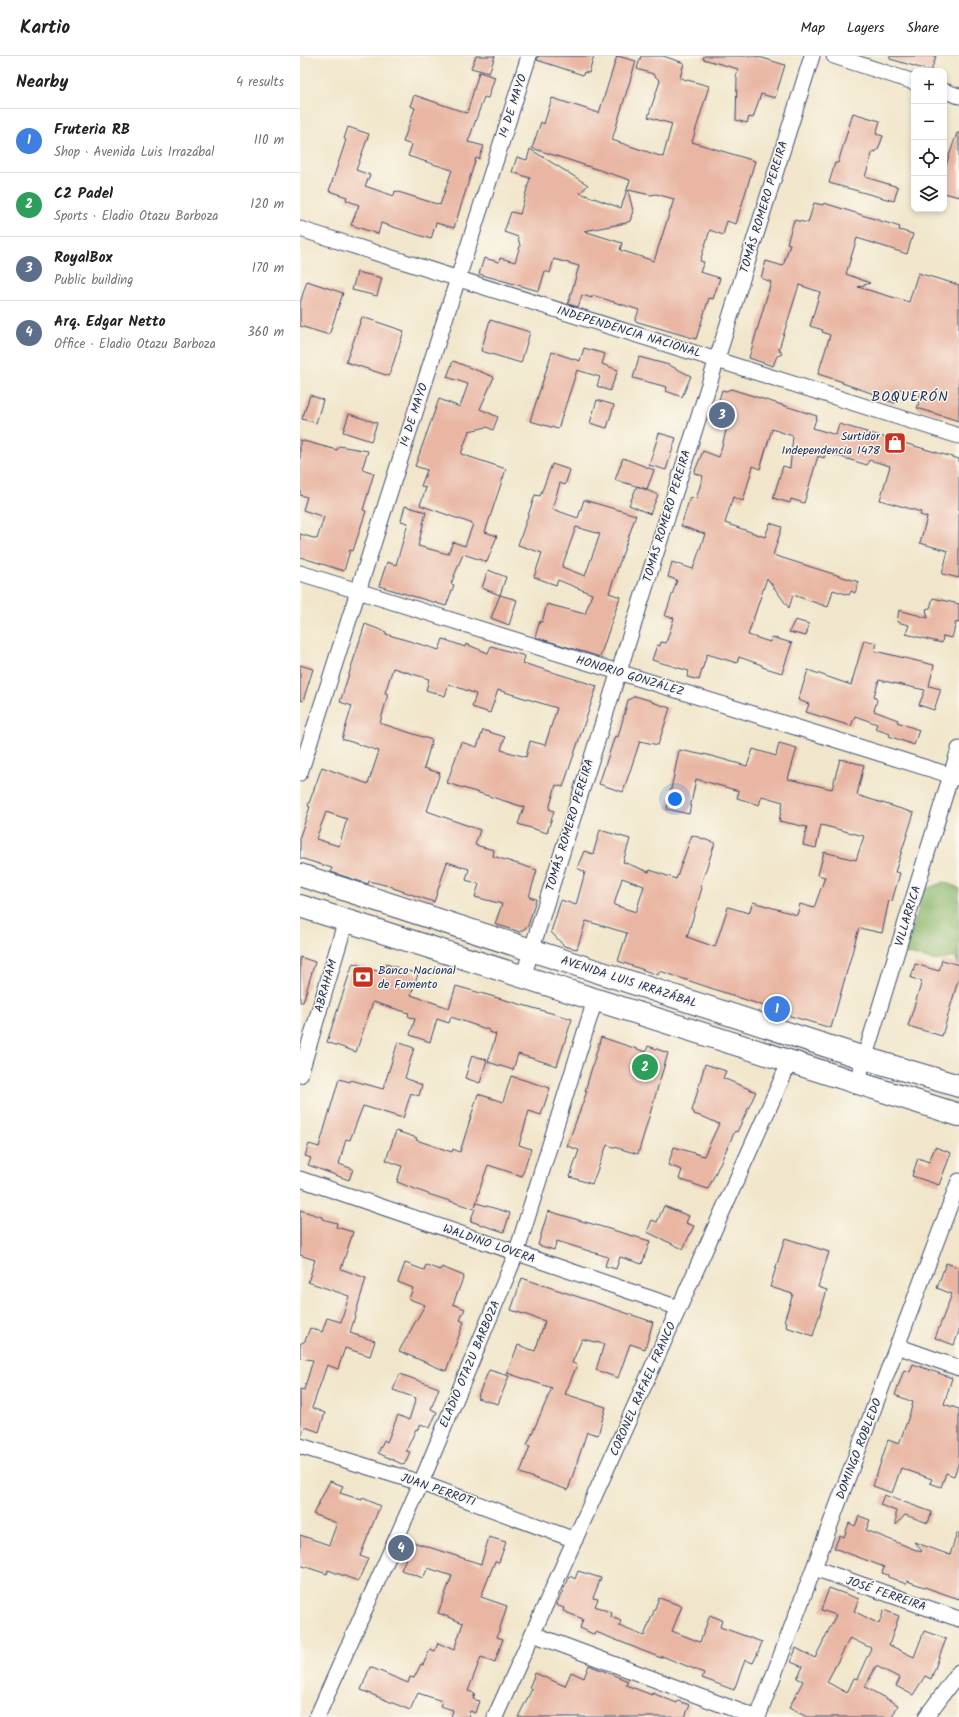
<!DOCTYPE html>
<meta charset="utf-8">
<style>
:root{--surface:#fff;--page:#f2f2f2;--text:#202124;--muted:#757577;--line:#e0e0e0;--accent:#b45309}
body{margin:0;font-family:Kalam,sans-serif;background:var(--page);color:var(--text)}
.controls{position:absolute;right:12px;top:12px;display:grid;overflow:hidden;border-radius:8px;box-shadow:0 2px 6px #0003}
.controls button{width:36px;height:36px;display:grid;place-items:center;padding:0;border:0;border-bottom:1px solid var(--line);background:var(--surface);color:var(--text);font:20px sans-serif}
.you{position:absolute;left:375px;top:743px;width:14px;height:14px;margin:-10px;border:3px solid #fff;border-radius:50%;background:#1a73e8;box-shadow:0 0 0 6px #1a73e833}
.badge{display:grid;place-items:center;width:26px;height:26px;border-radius:50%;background:var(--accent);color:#fff;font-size:13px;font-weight:700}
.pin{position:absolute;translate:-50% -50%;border:2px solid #fff;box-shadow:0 1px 4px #0006}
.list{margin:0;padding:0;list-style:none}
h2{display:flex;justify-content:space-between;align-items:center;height:52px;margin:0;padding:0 16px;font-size:17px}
h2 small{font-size:13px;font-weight:400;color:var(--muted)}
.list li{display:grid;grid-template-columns:26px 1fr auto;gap:12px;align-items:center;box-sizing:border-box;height:64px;padding:0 16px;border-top:1px solid var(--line)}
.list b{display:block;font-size:15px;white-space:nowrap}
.list p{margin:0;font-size:13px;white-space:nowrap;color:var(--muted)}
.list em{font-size:13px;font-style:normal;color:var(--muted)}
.icon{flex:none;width:22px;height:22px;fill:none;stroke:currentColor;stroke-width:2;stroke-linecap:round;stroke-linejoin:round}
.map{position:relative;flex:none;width:659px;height:1661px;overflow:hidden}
header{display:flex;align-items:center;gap:24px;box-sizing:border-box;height:56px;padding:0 20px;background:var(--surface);border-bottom:1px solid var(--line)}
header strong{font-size:19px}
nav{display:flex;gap:22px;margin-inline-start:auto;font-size:14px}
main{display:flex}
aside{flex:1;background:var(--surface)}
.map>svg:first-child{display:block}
</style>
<header>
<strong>Kartio</strong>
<nav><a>Map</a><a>Layers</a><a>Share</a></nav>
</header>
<main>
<aside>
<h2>Nearby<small>4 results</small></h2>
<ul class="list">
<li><span class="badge" style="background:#3f7fe0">1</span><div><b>Fruteria RB</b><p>Shop · Avenida Luis Irrazábal</p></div><em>110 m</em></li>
<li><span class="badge" style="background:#2e9e5b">2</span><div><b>C2 Padel</b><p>Sports · Eladio Otazu Barboza</p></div><em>120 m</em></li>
<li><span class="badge" style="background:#5c6f8a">3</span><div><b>RoyalBox</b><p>Public building</p></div><em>170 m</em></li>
<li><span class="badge" style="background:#5c6f8a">4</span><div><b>Arq. Edgar Netto</b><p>Office · Eladio Otazu Barboza</p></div><em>360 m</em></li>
</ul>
</aside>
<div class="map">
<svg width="659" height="1661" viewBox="0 0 659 1661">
<rect width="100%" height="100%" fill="#fbf7ec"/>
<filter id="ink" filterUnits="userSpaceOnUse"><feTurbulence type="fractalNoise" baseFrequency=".025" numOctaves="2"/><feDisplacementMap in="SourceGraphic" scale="8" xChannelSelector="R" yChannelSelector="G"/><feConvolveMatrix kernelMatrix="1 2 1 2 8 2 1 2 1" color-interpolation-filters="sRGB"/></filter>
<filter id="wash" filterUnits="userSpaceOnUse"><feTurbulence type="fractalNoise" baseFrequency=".012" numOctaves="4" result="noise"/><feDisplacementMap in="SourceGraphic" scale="16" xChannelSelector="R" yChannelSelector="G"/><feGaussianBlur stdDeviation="0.9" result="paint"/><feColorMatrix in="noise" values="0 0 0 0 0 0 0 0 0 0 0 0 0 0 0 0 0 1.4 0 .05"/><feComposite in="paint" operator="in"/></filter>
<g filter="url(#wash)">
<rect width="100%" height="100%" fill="#f1e6cb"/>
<path fill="#8cb76e" stroke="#547366" d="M644 826 659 832V910L655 901 636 905 602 896 611 879 624 834Z"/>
<g id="blocks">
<path fill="#e9b6a3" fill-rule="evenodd" d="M176 0H195L189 17 171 12Z
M238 0H294L289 17 284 16 283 19 237 4Z
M317 0 336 5 312 84 363 101 372 68 348 61 360 25 353 18 337 13 341 0H363L384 7 380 22 409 30 392 86 455 105 436 168 427 165 423 179 410 174 400 205 404 206 400 216 420 222 413 243 409 242 396 283 335 265 339 254 292 239V242L282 239 278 251 268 248 279 210 254 203 250 217 245 215 239 235 179 218 184 202 199 206 200 202 215 206 220 190 218 181 204 176 211 156 220 158 230 122 212 116 217 101 227 104 230 93 288 129 280 137 321 152 330 124 232 92 241 66 244 68 252 42 299 57ZM328 134 351 139 356 138 374 143 354 205 320 194 322 187 284 175 326 167 330 165 333 155Z
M404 0H456L485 9 475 42 461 38 453 62 449 61 447 67 436 64 437 22 436 21 438 13 403 3Z
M590 0H636L631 15 590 3Z
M179 16 195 21 188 42 184 41 168 86 184 90 179 103 176 102 154 172 136 167 131 183 81 167 78 178 51 169 59 149 46 144 47 141 29 135 46 84 44 83 48 71 69 78 56 114 70 119 65 130 94 140 95 135 140 149 152 114 108 100 112 89 103 86 115 52 110 50 114 39 167 57Z
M553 57 580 65 576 78 583 80 578 94H576V96L573 95 565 121 598 131 594 145 529 127 535 107H538Z
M657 77H659V141L644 137V114Z
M514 147 523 149 524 147 600 171 599 174 613 178 607 198 557 182 546 218 570 227 558 231 609 246 618 217 659 229V365L617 352 621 340 600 333 595 347 579 342 580 340 542 327 543 326 518 318 530 279 522 276 523 274 510 270 520 236 499 229 479 293 482 298 477 300 473 310 449 302 471 226 461 222 466 205 483 210 490 188 487 187 494 164 508 167Z
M57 216 82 222 77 240 52 234Z
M7 225 43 237 29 279 0 270V247Z
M62 261 104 275 89 320 46 306Z
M190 264 230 276 221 307 181 295Z
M284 292 305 298 302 308 318 314 310 335 297 330 300 321 277 314 258 373 230 365 252 296 280 305Z
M339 301 369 309 391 320 382 341 366 335 367 331 333 322Z
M153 305 194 321 180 353 198 361 193 374 187 371 169 375 161 398 206 413 185 476 197 480 187 506 163 498 151 528 154 529 146 550 79 530 87 506 96 509 108 467 101 465 105 450 126 456 118 490 148 498 153 486 165 490 173 468 120 449 126 432 121 430 127 414 115 410 139 343 160 351 168 328 147 321Z
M431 333 517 360 513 372 536 379 539 368 659 403V522L642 518 648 495 620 487 627 461 620 459 621 456 580 444 590 410 569 404 567 409 525 396 524 402 518 400 504 447 491 443 490 447 473 442 483 410 490 412 493 380 472 373 460 413 453 410 443 445 433 441 425 467 465 481 470 467 482 471 473 499 559 526 555 537 551 535 549 539 533 534 528 551 493 539 489 552 467 522 448 579 470 586 471 581 492 587 482 617 462 611V609L439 601 437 607 407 598 399 624 387 621 389 615 352 604 357 589 360 590 361 586 366 587 374 562 365 560 377 524 368 521 372 506 393 513 405 478 381 470 390 441 396 443 403 420 394 417 403 395 419 401 428 367 421 365 415 357 422 334 426 335Z
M10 339 23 344 16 367 2 363Z
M297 344 314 349 307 372 290 367Z
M49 358 77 367 71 385 43 376Z
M359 377 376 382 366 414 349 409Z
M0 384 37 394 39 390 68 395 62 413 74 417 63 454 66 455 53 495 50 494 44 515 0 501V478L17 483 24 461 3 454 7 441 0 439Z
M323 402 354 414 347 433 315 424Z
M252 408 270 414 265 429 260 427 252 453 278 462 284 444 336 459 309 537 320 541 300 601 235 581 240 565 242 566 247 548 285 558 292 538 258 524 256 529 234 521 242 497 218 489 235 439 240 440ZM276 471 300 478 285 520 262 511Z
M337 430 358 439 350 458 329 449Z
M188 514 206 521 200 539 182 532Z
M200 539 217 544 209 569 191 562Z
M633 542 659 548V567L656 566 652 582 643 580 642 587 606 578 609 569 597 566 599 554 628 562 626 553 630 552Z
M495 564 509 568 506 580 489 576Z
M65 568 86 576V578L139 594 143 583 165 591 166 588 188 597 191 590 225 600 223 607 297 630 263 731 256 729 249 753 254 755 247 777 218 768 224 751 147 727 161 686 177 691 183 674 205 681 201 694 226 701 230 685 245 689 257 652 198 634 190 657 172 651 176 638 149 628 145 640 126 634 129 623 93 612 85 637 88 638 80 667 132 684 124 712 140 717 127 755 180 774 175 789 194 794 193 800 237 814 229 841 236 843 228 870 220 876 195 868 202 848 175 841 179 828 166 824 169 813 147 806 134 846 93 832V831L69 825 68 828 31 816 32 812 0 802V780L10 751 8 750 22 711 68 728 79 695 42 683 52 650 40 646ZM26 756 47 763 39 790 16 783Z
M564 584 577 587 575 595 634 609 629 630 641 633 634 654 619 649 625 634 579 624 574 640 577 644 574 655 598 664 597 666 619 674 614 689 589 680 590 678 575 673 577 668 555 660 551 670 506 656 509 648 498 644 508 614 551 629Z
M0 609 13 613 3 645 0 644Z
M335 640 352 645V646L370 652 358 689 340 685 323 736 299 728 315 680 318 681 328 644Z
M479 687 497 692 488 723 532 733 540 703 564 709 557 739 614 757 595 816 600 817 592 845 589 844 582 877 559 872 531 972 487 959 486 961 463 953 464 950 360 915 358 919 318 905 327 877 286 865 277 893 264 890 251 876 261 844 276 849 285 816 277 812 284 795 293 798 300 774 330 783 323 806 349 816 350 814 376 823 392 779 415 787 400 831 402 832 387 881 415 891 428 851 449 857 453 846 497 859 500 848 514 852 525 821 518 819 524 796 556 804 564 780 521 769 516 792 503 789 507 771 479 765 483 746 462 740 459 749 437 742 439 735 396 723 389 758 367 753 379 694 404 699V698L447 710 453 693 476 700ZM322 822 344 830 336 856 314 849Z
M0 901 15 906 3 946H0Z
M642 904 659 909V921L642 980 608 970 622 925 611 922 615 908 639 915Z
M53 907 83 917 86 908 118 918 111 939 149 952 156 930 272 963 257 1010 218 998 213 1014 188 1006 196 978 189 976V974L151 961 149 967 137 963 130 986 110 979 115 963 108 960 109 957 73 946 56 996 27 986Z
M301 981 346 996 348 990 368 997 338 1098 307 1089 292 1128 270 1121 279 1094 267 1090 287 1035H285Z
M98 986 114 992 105 1022 122 1029 119 1040 111 1037 103 1062 63 1050 50 1084 46 1083 39 1108 53 1113 49 1124 8 1109 11 1102 5 1100 9 1088 19 1091 39 1023 50 1026 51 1024 83 1033Z
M172 999 187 1004 180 1027 165 1022Z
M405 1008 426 1015 423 1022 456 1036 437 1076 435 1075 408 1133 379 1123 382 1114 368 1109 374 1091 404 1100 419 1068 406 1062 394 1058V1056L392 1055Z
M211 1020 250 1032 241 1059 229 1055 219 1089 231 1093 222 1120 188 1109 182 1126 175 1151 177 1147 210 1157 204 1176 170 1165 175 1153 128 1138 97 1126 102 1110 86 1104 96 1075 117 1082 116 1084 152 1096 153 1093 160 1096 178 1038 203 1046Z
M635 1091 651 1097 639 1129 612 1120 618 1102 629 1106Z
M364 1150 389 1160 386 1167 394 1170 383 1193 347 1176 352 1164 357 1166Z
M0 1154 22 1161V1163L37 1167 36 1171 53 1176 41 1213 66 1222 50 1277 75 1285 70 1300 45 1292 38 1313 27 1309 12 1352 25 1357 19 1376 5 1371 1 1381H0V1333L4 1334 13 1304 0 1302V1288L5 1285 10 1272 22 1276 27 1262 41 1266 49 1240 8 1226 15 1204 0 1199Z
M248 1155 350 1185 342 1208 320 1201 316 1213 305 1210 308 1201 257 1185 254 1194 238 1189Z
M485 1182 529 1196 518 1231 527 1234 513 1280 486 1271 487 1266 484 1265 493 1238 470 1231Z
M105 1207 124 1214 126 1209 140 1214 142 1211 164 1220 153 1248 165 1253 160 1264 164 1266 146 1315 99 1295 125 1249 109 1243 113 1232 98 1226Z
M646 1207 659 1212V1275L654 1289 635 1282 652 1238 637 1232Z
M222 1222 353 1266 345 1293 330 1288 318 1322 296 1314 304 1288 282 1283 272 1307 277 1309 265 1338 306 1351 298 1379 287 1376 268 1434 220 1417 230 1390 227 1389 252 1332 207 1317 218 1289 235 1295 245 1265 211 1254Z
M613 1308 652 1322 644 1348 659 1353V1406L654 1420 646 1417 641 1431 630 1427 632 1423 601 1412 592 1437 573 1430 588 1384 599 1388 610 1357 613 1346 595 1339 604 1314 610 1316Z
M189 1314 209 1320 198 1348 177 1342Z
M100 1318 139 1332 131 1353 137 1356 130 1372 121 1368 118 1374 116 1373 106 1395 110 1396 104 1409 78 1397 84 1384 87 1386 98 1359 109 1364 116 1342 93 1334Z
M30 1425 43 1430 40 1437 62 1444 63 1442 80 1450 60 1500 68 1503 58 1525 28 1514 27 1518 0 1509V1479L29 1489 37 1467 13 1458Z
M584 1439 632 1456 628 1467 605 1459 596 1469V1455L580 1449Z
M559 1460 570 1464 566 1474 621 1496 622 1495 614 1486 650 1499 657 1477H659V1543L607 1525 606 1528 588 1521V1519L582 1517 584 1511 534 1492 540 1479 544 1481 549 1467 555 1470Z
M189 1481 206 1486 199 1506 195 1505 181 1541 207 1550 197 1581 203 1583 195 1606 181 1601 168 1635 175 1637 173 1643 179 1645 175 1657 170 1655 168 1661H151L153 1654 140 1650 142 1645 118 1637 110 1654 61 1634 70 1611 108 1627 110 1621 114 1622 121 1608 123 1609 130 1593 135 1595 138 1587 154 1594 163 1567 138 1557 152 1520 128 1512 123 1522 101 1514 113 1486 181 1508Z
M278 1515 301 1522 293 1542 298 1543 295 1550 312 1557 311 1561 321 1565 319 1570 344 1580 359 1542 382 1550 372 1575 400 1586 410 1559 422 1564 420 1571 462 1586 457 1599 453 1607 445 1604 434 1634 402 1622 404 1617 362 1600 361 1602 296 1576 295 1579 280 1572 283 1563 263 1555 264 1552 256 1549 270 1520 275 1523Z
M529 1532 559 1543 554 1555 579 1568 584 1554 599 1560 589 1589 614 1601 624 1575 646 1583 631 1623 625 1620 613 1639 596 1630 600 1622 576 1610 565 1631 598 1649 592 1661H507L489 1652 503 1625 497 1622 503 1611 491 1606 496 1592 515 1602 536 1559 521 1554ZM550 1582 571 1592 557 1623 554 1622 547 1637 527 1626Z
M289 1609 328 1625 326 1629 352 1639V1637L377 1647 378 1645 390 1649 385 1661H218L232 1633 229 1632 235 1617 265 1630 271 1616 284 1622Z"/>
</g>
</g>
<g filter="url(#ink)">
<use href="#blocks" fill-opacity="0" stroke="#3b4a6e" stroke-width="1"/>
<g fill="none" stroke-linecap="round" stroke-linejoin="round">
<g stroke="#3b4a6e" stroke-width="17">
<path id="street" d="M534 0 614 26
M644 35 659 40
M0 173 659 380
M0 517 659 722
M0 717 229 0
M223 921 512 0
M0 1019 46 864
M557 1026 659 693
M0 1123 379 1252
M597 1290 659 1312
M0 1390 121 1427 275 1484
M514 1512 659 1563
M233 1578 455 1661
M17 1661 121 1427 216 1198 295 944
M195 1661 490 1005
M458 1661 659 1125
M626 1661 659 1616"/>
</g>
<g stroke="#3b4a6e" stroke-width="24">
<path id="highway" d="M0 819 564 1002 659 1030
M0 850 659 1059"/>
</g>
<use href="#street" stroke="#fff" stroke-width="15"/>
<use href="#highway" stroke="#fff" stroke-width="22"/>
</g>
</g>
<defs>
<g id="shop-square" transform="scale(1.15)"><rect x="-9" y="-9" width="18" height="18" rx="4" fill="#c8321e" stroke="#fbf7ec"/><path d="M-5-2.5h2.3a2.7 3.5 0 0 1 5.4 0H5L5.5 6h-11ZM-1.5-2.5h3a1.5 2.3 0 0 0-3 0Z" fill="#fff"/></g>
<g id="bank-square" transform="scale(1.15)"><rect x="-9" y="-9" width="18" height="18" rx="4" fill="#c8321e" stroke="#fbf7ec"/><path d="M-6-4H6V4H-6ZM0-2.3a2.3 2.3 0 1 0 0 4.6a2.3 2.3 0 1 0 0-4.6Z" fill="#fff"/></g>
</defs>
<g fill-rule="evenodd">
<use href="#shop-square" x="595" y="387"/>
<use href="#bank-square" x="63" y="921"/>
</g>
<g text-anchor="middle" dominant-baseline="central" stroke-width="3" stroke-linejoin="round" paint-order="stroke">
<g font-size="12" fill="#1b2f5e" stroke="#fbf7ec">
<text transform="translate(213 50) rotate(-72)">14 DE MAYO</text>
<text transform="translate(464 151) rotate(-73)">TOMÁS ROMERO PEREIRA</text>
<text transform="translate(329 276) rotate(17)">INDEPENDENCIA NACIONAL</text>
<text transform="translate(114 359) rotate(-72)">14 DE MAYO</text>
<text transform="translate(367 460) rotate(-73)">TOMÁS ROMERO PEREIRA</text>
<text transform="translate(330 620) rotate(17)">HONORIO GONZÁLEZ</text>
<text transform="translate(270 769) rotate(-73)">TOMÁS ROMERO PEREIRA</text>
<text transform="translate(608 860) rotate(-73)">VILLARRICA</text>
<text transform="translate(329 926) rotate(18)">AVENIDA LUIS IRRAZÁBAL</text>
<text transform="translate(26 930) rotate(-74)">ABRAHAM</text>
<text transform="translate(189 1188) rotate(19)">WALDINO LOVERA</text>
<text transform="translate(170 1308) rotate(-67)">ELADIO OTAZU BARBOZA</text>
<text transform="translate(343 1333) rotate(-66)">CORONEL RAFAEL FRANCO</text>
<text transform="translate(559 1393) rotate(-69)">DOMINGO ROBLEDO</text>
<text transform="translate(138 1434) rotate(19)">JUAN PERROTI</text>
<text transform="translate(586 1538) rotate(19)">JOSÉ FERREIRA</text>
</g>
<g font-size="12" fill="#1b2f5e" stroke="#fbf7ec" text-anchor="end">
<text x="580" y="380">Surtidor<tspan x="580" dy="14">Independencia 1478</tspan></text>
<text x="78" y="914" text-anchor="start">Banco Nacional<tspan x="78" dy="14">de Fomento</tspan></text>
</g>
<g font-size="14" letter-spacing="1" fill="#1b2f5e" stroke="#fbf7ec">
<text x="610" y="341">BOQUERÓN</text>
</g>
</g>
</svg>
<div class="controls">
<button>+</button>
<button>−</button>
<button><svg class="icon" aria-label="locate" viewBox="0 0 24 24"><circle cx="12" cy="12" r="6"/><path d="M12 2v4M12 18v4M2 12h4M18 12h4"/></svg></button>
<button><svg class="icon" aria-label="layers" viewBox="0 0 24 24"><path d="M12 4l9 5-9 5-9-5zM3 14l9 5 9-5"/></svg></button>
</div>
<div class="you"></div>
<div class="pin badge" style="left:477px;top:953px;background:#3f7fe0">1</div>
<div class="pin badge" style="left:345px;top:1011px;background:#2e9e5b">2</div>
<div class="pin badge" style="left:422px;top:359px;background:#5c6f8a">3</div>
<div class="pin badge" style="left:101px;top:1492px;background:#5c6f8a">4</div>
</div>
</main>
